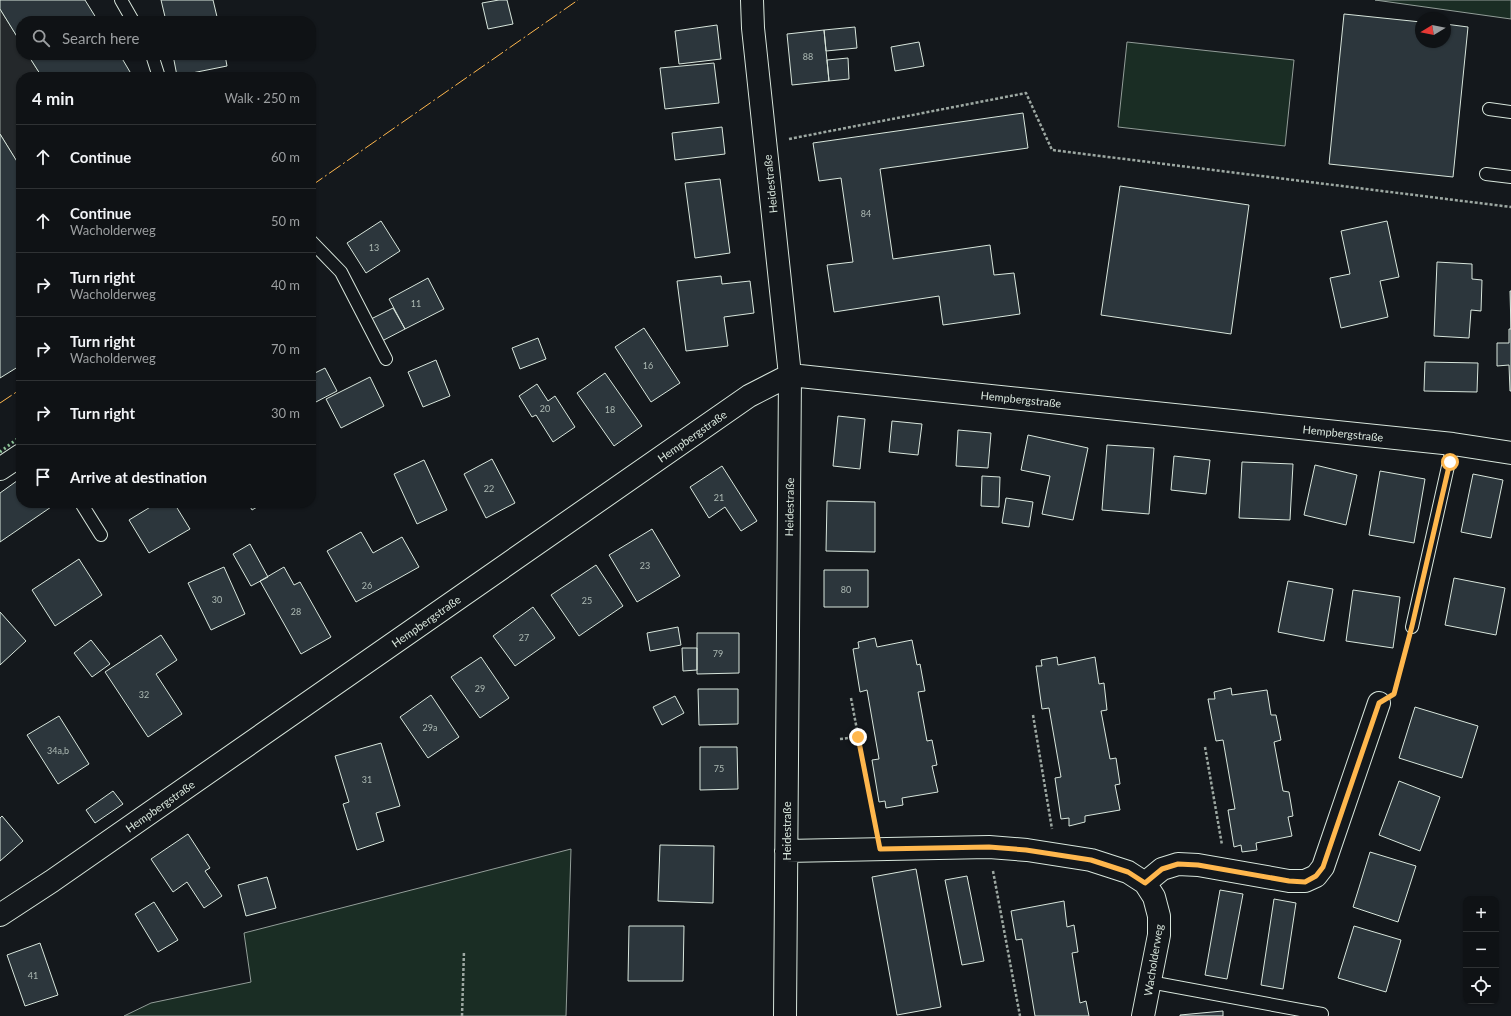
<!DOCTYPE html>
<meta charset="utf-8">
<style>
:root{--surface:#0f1215;--page:#1d2022;--text:#f1f3f6;--muted:#9b9ea0;--line:#2f3234}
body{margin:0;font-family:Lato,sans-serif;background:var(--page);color:var(--text)}
.controls{position:absolute;right:12px;bottom:12px;display:grid;overflow:hidden;border-radius:8px;box-shadow:0 1px 3px #0004}
.controls button{width:36px;height:36px;display:grid;place-items:center;padding:0;border:0;border-bottom:1px solid var(--line);background:var(--surface);color:var(--text);font:20px sans-serif}
.compass{position:absolute;left:1415px;top:12px;width:36px;height:36px;border-radius:50%;background:var(--surface);box-shadow:0 1px 3px #0004;rotate:260deg}
.stop{position:absolute;width:12px;height:12px;margin:-9px;border:3px solid #ffb74d;border-radius:50%;background:#fff}
.stop.end{background:#ffb74d;border-color:#fff;box-shadow:0 1px 4px #0008}
.list{margin:0;padding:0;list-style:none}
h2{display:flex;justify-content:space-between;align-items:center;height:52px;margin:0;padding:0 16px;font-size:17px}
h2 small{font-size:13px;font-weight:400;color:var(--muted)}
.list li{display:grid;grid-template-columns:26px 1fr auto;gap:12px;align-items:center;box-sizing:border-box;height:64px;padding:0 16px;border-top:1px solid var(--line)}
.list b{display:block;font-size:15px;white-space:nowrap}
.list p{margin:0;font-size:13px;white-space:nowrap;color:var(--muted)}
.list em{font-size:13px;font-style:normal;color:var(--muted)}
.icon{flex:none;width:22px;height:22px;fill:none;stroke:currentColor;stroke-width:2;stroke-linecap:round;stroke-linejoin:round}
.map{position:relative;flex:none;width:1511px;height:1016px;overflow:hidden}
.search{position:absolute;background:var(--surface);box-shadow:0 1px 3px #0004;left:16px;top:16px;width:300px;height:44px;display:flex;align-items:center;gap:10px;box-sizing:border-box;padding:0 14px;border-radius:16px;color:var(--muted);font-size:15px}
.panel{position:absolute;background:var(--surface);box-shadow:0 1px 3px #0004;left:16px;top:72px;width:300px;height:436px;border-radius:16px}
.map>svg:first-child{display:block}
</style>
<div class="map">
<svg width="1511" height="1016" viewBox="0 0 1511 1016">
<rect width="100%" height="100%" fill="#14181c"/>
<path fill="#1a2d24" stroke="#939e99" d="M1375 0H1511V19Z
M1127 42 1294 60 1285 146 1118 127Z
M571 849 566 1016H124L151 1003 251 982 244 933Z"/>
<path fill="#24282b" stroke="#939e99" d="M0 9 21 43V55H28L42 77H21V168L0 134Z"/>
<path fill="#2c363c" stroke="#d8e6dc" d="M0 0H85L98 21H21V43L0 9Z
M161 0H213L218 21H166Z
M499 0H507L513 24 488 29 482 3Z
M1344 14 1421 22V42H1445V24L1468 27 1453 177 1329 164Z
M717 25 721 59 679 64 675 31Z
M855 27 857 48 826 51 824 30Z
M824 30 829 81 792 85 787 34Z
M919 42 924 66 895 71 891 47Z
M28 55H120L133 77H42Z
M173 55H225L227 66 177 76Z
M848 58 849 79 829 81 827 60Z
M714 63 719 103 665 109 660 68Z
M1023 113 1028 148 880 169 893 259 990 245 994 275 1014 273 1020 314 943 325 939 296 834 312 827 265 853 262 841 178 819 181 813 143Z
M722 127 725 154 675 160 672 133Z
M0 134 21 168V365L0 378Z
M720 179 730 253 695 258 685 183Z
M1120 186 1249 205 1231 334 1101 315Z
M381 221 400 251 366 273 347 243Z
M1387 221 1399 277 1380 281 1388 317 1341 328 1330 278 1350 274 1341 231Z
M1437 262 1472 264V279L1482 280 1481 311 1471 310 1469 338 1434 336Z
M721 276 722 284 750 281 754 313 724 317 728 346 686 351 677 281Z
M428 278 444 309 405 329 389 299Z
M1510 291H1511V391H1510L1509 365 1497 366V343H1509V329H1511Z
M393 308 405 329 382 341 371 319Z
M644 328 680 383 651 402 615 347Z
M538 338 546 359 520 369 512 348Z
M436 360 450 396 423 407 408 372Z
M1425 362 1478 363 1477 392 1424 391Z
M325 368 337 391 314 403 311 397V375Z
M605 373 642 426 614 446 577 393Z
M370 377 384 406 341 428 326 399Z
M537 384 548 401 555 396 575 427 553 442 536 415 532 417 519 396Z
M838 416 865 419 860 469 833 466Z
M892 421 922 424 918 455 889 452Z
M958 430 991 433 988 468 956 466Z
M1028 435 1088 448 1073 520 1042 514 1050 476 1021 470Z
M1107 445 1154 448 1149 514 1102 510Z
M1174 456 1210 460 1206 494 1171 490Z
M492 459 515 503 486 518 464 474Z
M424 460 447 510 417 524 394 474Z
M1242 462 1293 464 1290 520 1239 518Z
M1315 465 1357 475 1346 525 1304 515Z
M722 466 757 521 741 531 725 507 709 518 690 487Z
M1380 471 1425 479 1414 543 1369 535Z
M1473 474 1503 480 1491 538 1461 532Z
M982 476 1000 477 999 507 981 506Z
M21 478V503H53L54 505 0 542V493Z
M1006 498 1033 502 1029 527 1002 523Z
M827 501 875 502V552L826 551Z
M157 503H174L190 529 149 553 129 520Z
M248 503H264L252 510Z
M652 529 680 576 637 602 609 555Z
M361 532 373 553 402 537 419 567 356 602 327 551Z
M250 544 268 577 251 586 233 554Z
M79 559 102 595 55 626 32 590Z
M596 565 623 606 579 636 551 595Z
M224 567 245 614 211 630 188 583Z
M284 567 294 585 300 582 331 637 301 654 260 581Z
M824 570H868V607H824Z
M1454 578 1505 588 1496 635 1445 625Z
M1288 581 1333 589 1324 641 1278 632Z
M1353 590 1400 597 1393 648 1346 641Z
M533 607 555 638 515 666 493 636Z
M0 612 26 641 0 665Z
M678 627 681 645 650 651 647 633Z
M697 633H739V673L697 674Z
M161 635 177 660 156 674 182 714 148 737 105 672Z
M875 638 877 647 912 640 917 665 920 664 925 691 918 692 927 741 932 740 937 765 932 766 938 792 902 798 903 805 886 808 885 801 879 802 872 760 879 759 867 690 860 692 853 649 859 648 858 642Z
M91 640 110 664 92 677 74 653Z
M682 648H697V670L683 671Z
M481 657 509 698 480 718 451 677Z
M1057 657 1058 665 1095 657 1099 684 1104 683 1107 710 1101 711 1110 759 1116 758 1120 784 1115 785 1120 810 1085 816V822L1069 826V818L1061 819 1055 778 1061 777 1049 708 1042 709 1036 666H1042L1041 660Z
M1231 688 1232 695 1267 690 1271 715H1276L1281 740 1274 742 1283 791 1289 792 1293 816 1288 817 1292 836 1256 843 1257 850 1242 852 1241 845 1234 847 1228 810 1235 809 1223 740 1216 741 1208 699H1215L1214 692Z
M698 689H738V724L699 725Z
M431 695 459 737 428 758 400 717Z
M675 696 684 713 662 725 653 707Z
M1415 707 1478 726 1462 778 1399 758Z
M59 716 89 764 58 784 27 735Z
M381 743 400 806 376 813 384 841 357 850 343 804 349 802 335 756Z
M700 747H737L738 789 700 790Z
M1399 781 1440 797 1420 851 1379 835Z
M113 791 123 804 95 823 86 810Z
M2 816 23 841 0 861V818Z
M188 834 210 868 205 871 222 896 204 908 187 882 173 892 151 859Z
M660 845 714 846 713 903 658 901Z
M1370 852 1416 866 1398 922 1353 907Z
M916 869 941 1007 897 1015 872 877Z
M967 876 984 961 962 965 945 880Z
M267 877 276 908 246 916 238 885Z
M1220 890 1243 894 1227 979 1205 975Z
M1274 899 1296 903 1283 989 1261 985Z
M1064 901 1067 927 1074 925 1078 952 1072 953 1080 1003 1086 1001 1089 1016H1035L1022 939 1016 940 1011 911Z
M154 902 178 940 158 952 135 914Z
M629 926H684L683 981H628Z
M1354 926 1401 940 1386 992 1338 978Z
M40 943 58 995 25 1006 7 955Z
M1223 1011V1016H1180V1015Z"/>
<g fill="none" stroke-linecap="round" stroke-linejoin="round">
<g stroke="#d8e6dc" stroke-width="14">
<path id="service" d="M121 0 133 21
M152 55 159 77
M1489 109 1511 112
M1486 174 1511 177
M311 241 341 272 386 359
M81 503 101 535
M1412 627 1453 444
M1150 982 1322 1014"/>
</g>
<g stroke="#d8e6dc" stroke-width="24">
<path id="minor" d="M752 0 753 28 790 375 785 1016
M0 469 21 455
M786 851 989 847 1027 850 1091 860 1128 872 1145 883 1154 897 1159 916V935L1143 1016
M1145 883 1162 869 1178 864 1198 865 1289 881H1305L1316 876 1323 867 1379 703
M0 915 52 881 749 396 790 375 1453 444 1511 453"/>
</g>
<path stroke="#9da8a2" stroke-width="2.5" stroke-dasharray="3 2" stroke-linecap="butt" d="M789 139 1026 93 1052 150 1511 207
M1397 685 1407 646
M851 698 875 826
M1033 715 1052 829
M840 739 858 737
M1205 747 1222 845
M993 871 1020 1016
M462 1016 464 951"/>
<use href="#service" stroke="#14181c" stroke-width="12"/>
<use href="#minor" stroke="#14181c" stroke-width="22"/>
<path stroke="#8ac095" stroke-width="3" stroke-dasharray="2 3" stroke-linecap="butt" d="M0 452 21 436"/>
<path stroke="#ffb74d" stroke-width="1" stroke-dasharray="14 3 2 3" stroke-linecap="butt" d="M311 186 578 0
M0 403 21 389"/>
</g>
<g fill="none" stroke-linecap="round" stroke-linejoin="round">
<path stroke="#ffb74d" stroke-width="5" d="M858 737 880 849 989 847 1026 850 1091 860 1128 872 1145 883 1162 869 1178 864 1198 865 1289 881 1305 882 1316 876 1323 867 1379 703 1394 694 1412 626 1450 462"/>
</g>
<g text-anchor="middle" dominant-baseline="central" stroke-width="3" stroke-linejoin="round" paint-order="stroke">
<g font-size="9" fill="#adbab4">
<text x="808" y="56">88</text>
<text x="866" y="213">84</text>
<text x="374" y="247">13</text>
<text x="416" y="303">11</text>
<text x="648" y="365">16</text>
<text x="545" y="408">20</text>
<text x="610" y="409">18</text>
<text x="489" y="488">22</text>
<text x="719" y="497">21</text>
<text x="645" y="565">23</text>
<text x="367" y="585">26</text>
<text x="846" y="589">80</text>
<text x="217" y="599">30</text>
<text x="587" y="600">25</text>
<text x="296" y="611">28</text>
<text x="524" y="637">27</text>
<text x="718" y="653">79</text>
<text x="480" y="688">29</text>
<text x="144" y="694">32</text>
<text x="430" y="727">29a</text>
<text x="58" y="750">34a,b</text>
<text x="719" y="768">75</text>
<text x="367" y="779">31</text>
<text x="33" y="975">41</text>
</g>
<g font-size="11" fill="#d8e6dc" stroke="#14181c">
<text transform="translate(770 184) rotate(-96)">Heidestraße</text>
<text transform="translate(1021 399) rotate(6)">Hempbergstraße</text>
<text transform="translate(1343 433) rotate(6)">Hempbergstraße</text>
<text transform="translate(692 436) rotate(-35)">Hempbergstraße</text>
<text transform="translate(789 507) rotate(-89)">Heidestraße</text>
<text transform="translate(426 621) rotate(-35)">Hempbergstraße</text>
<text transform="translate(160 806) rotate(-35)">Hempbergstraße</text>
<text transform="translate(786 831) rotate(-90)">Heidestraße</text>
<text transform="translate(1153 960) rotate(-81)">Wacholderweg</text>
</g>
</g>
</svg>
<div class="controls">
<button>+</button>
<button>−</button>
<button><svg class="icon" aria-label="locate" viewBox="0 0 24 24"><circle cx="12" cy="12" r="6"/><path d="M12 2v4M12 18v4M2 12h4M18 12h4"/></svg></button>
</div>
<svg class="compass" viewBox="-18 -18 36 36"><path d="M0-13l5 13h-10z" fill="#e53935"/><path d="M0 13l5-13h-10z" fill="#9b9ea0"/></svg>
<div class="stop" style="left:1450px;top:462px"></div>
<div class="stop end" style="left:858px;top:737px"></div>
<div class="search"><svg class="icon" aria-label="search" viewBox="0 0 24 24"><circle cx="10" cy="10" r="6"/><path d="M15 15l6 6"/></svg>Search here</div>
<section class="panel">
<h2>4 min<small>Walk · 250 m</small></h2>
<ul class="list">
<li><svg class="icon" aria-label="ahead" viewBox="0 0 24 24"><path d="M12 20V5M6 11l6-6 6 6"/></svg><div><b>Continue</b></div><em>60 m</em></li>
<li><svg class="icon" aria-label="ahead" viewBox="0 0 24 24"><path d="M12 20V5M6 11l6-6 6 6"/></svg><div><b>Continue</b><p>Wacholderweg</p></div><em>50 m</em></li>
<li><svg class="icon" aria-label="right" viewBox="0 0 24 24"><path d="M7 20v-9h11M14 6l5 5-5 5"/></svg><div><b>Turn right</b><p>Wacholderweg</p></div><em>40 m</em></li>
<li><svg class="icon" aria-label="right" viewBox="0 0 24 24"><path d="M7 20v-9h11M14 6l5 5-5 5"/></svg><div><b>Turn right</b><p>Wacholderweg</p></div><em>70 m</em></li>
<li><svg class="icon" aria-label="right" viewBox="0 0 24 24"><path d="M7 20v-9h11M14 6l5 5-5 5"/></svg><div><b>Turn right</b></div><em>30 m</em></li>
<li><svg class="icon" aria-label="arrive" viewBox="0 0 24 24"><path d="M6 21V4h12l-3 4 3 4H6"/></svg><div><b>Arrive at destination</b></div></li>
</ul>
</section>
</div>
